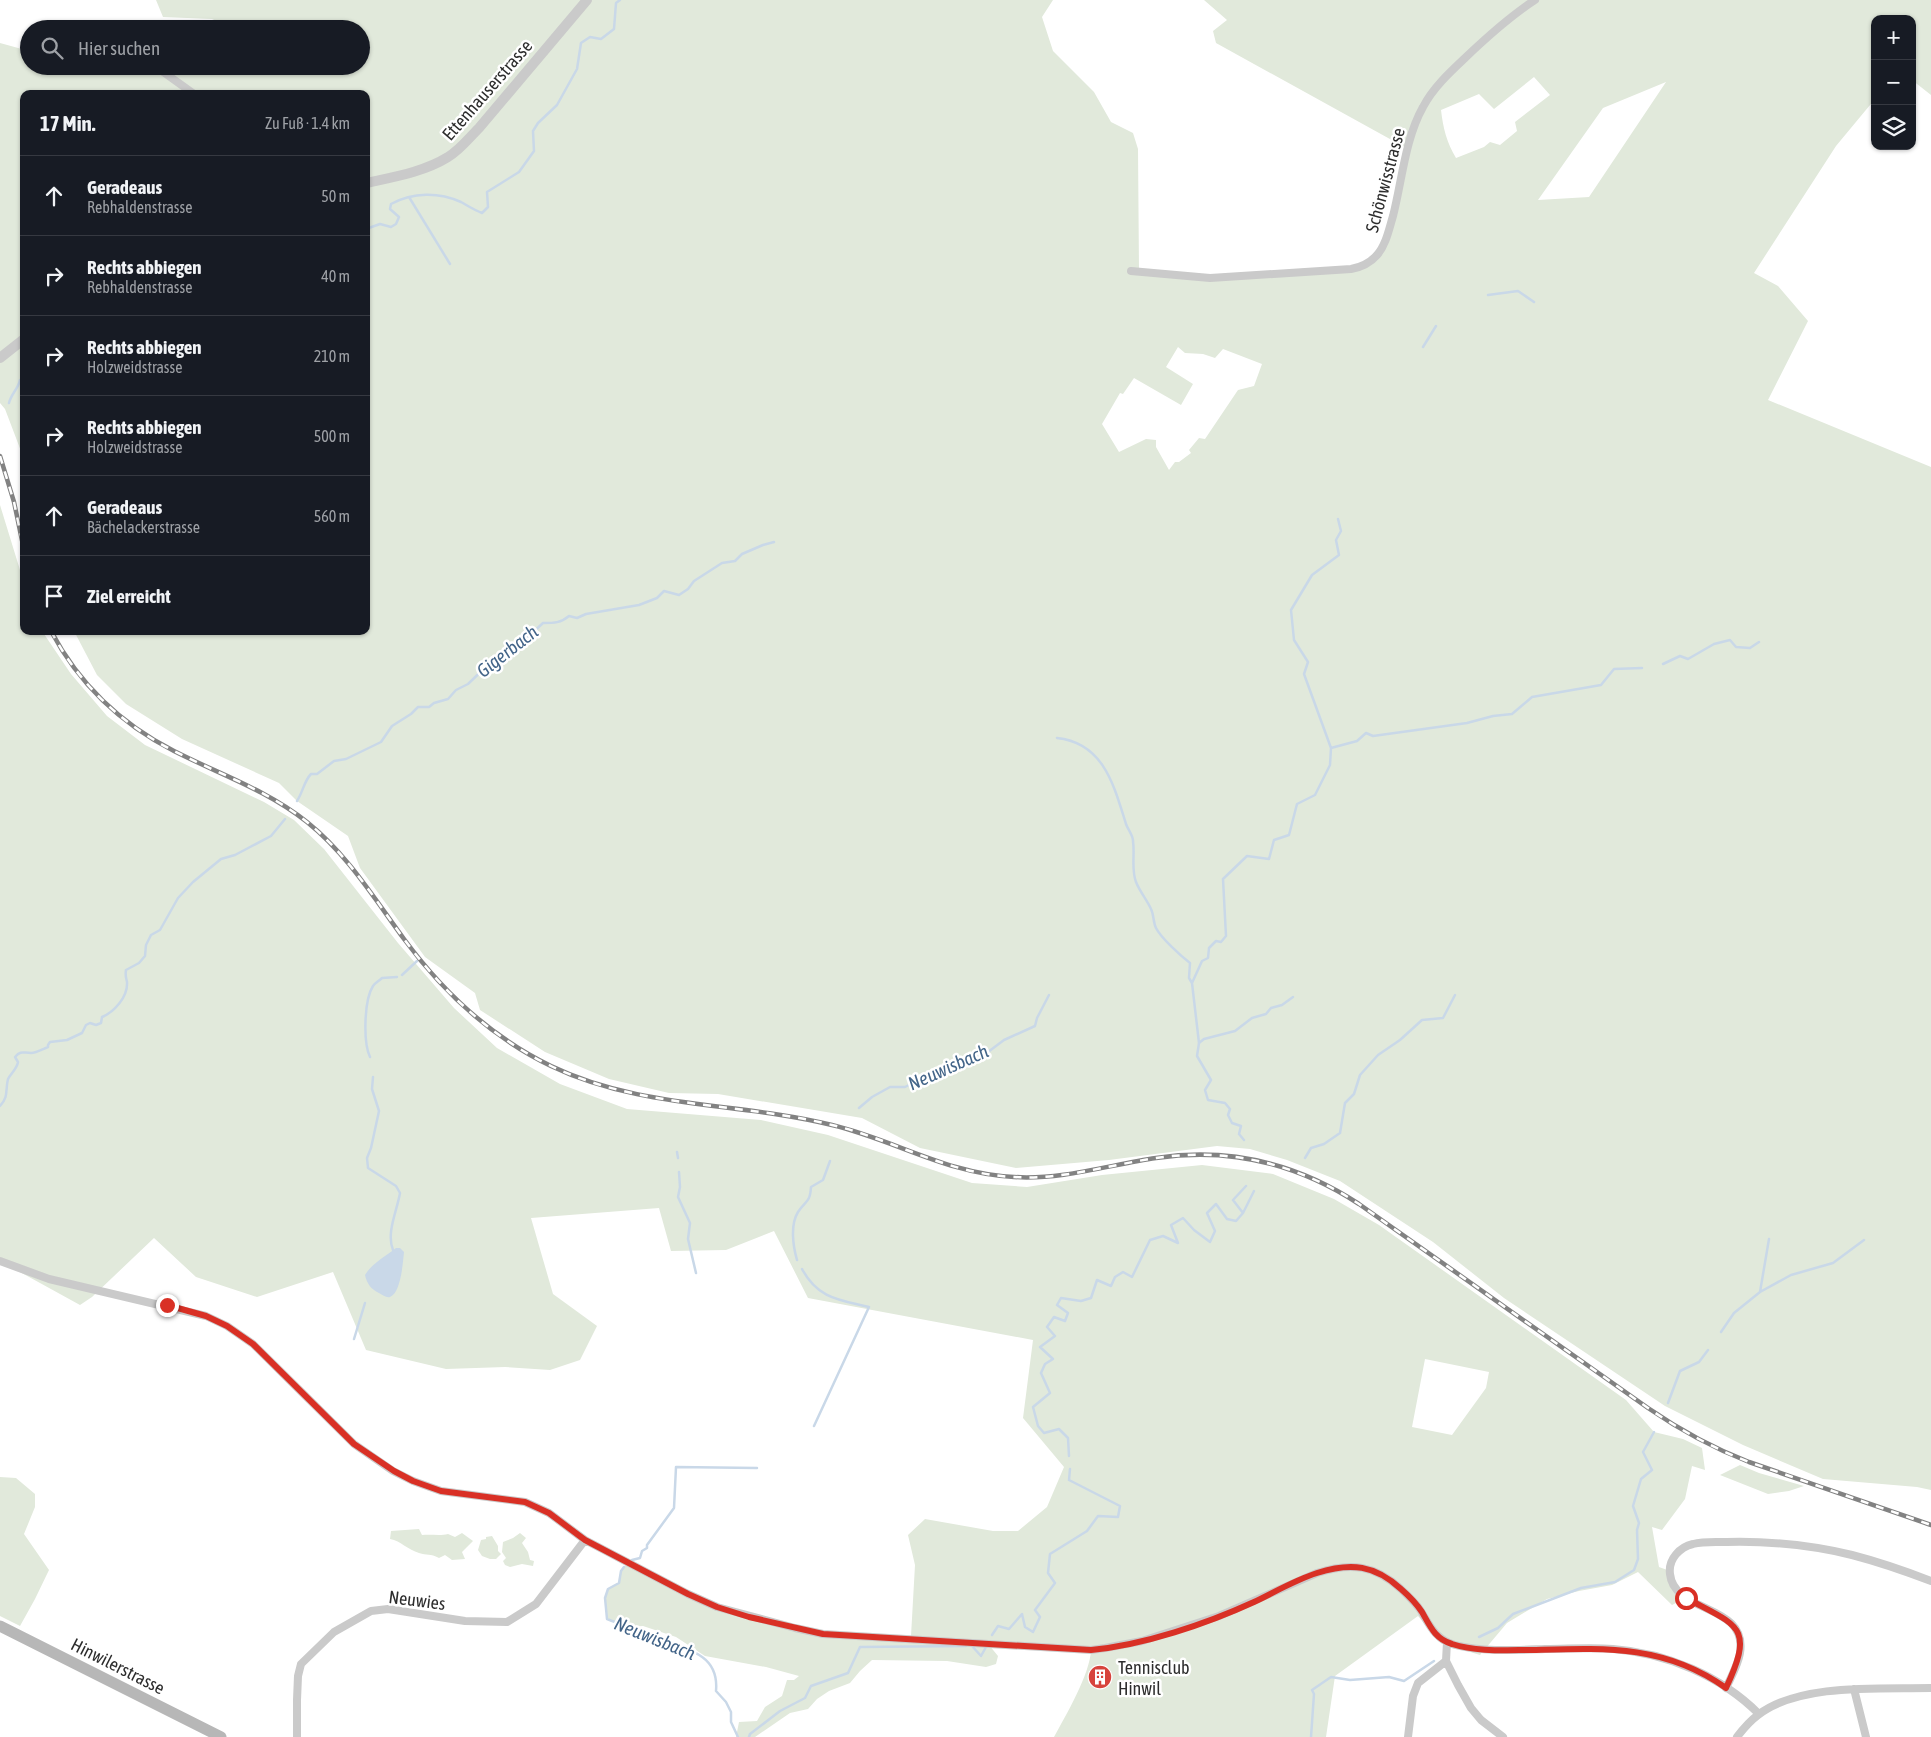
<!DOCTYPE html>
<html lang="de">
<meta charset="utf-8">
<style>
:root{--surface:#171b24;--page:#20242c;--text:#f1f3f6;--muted:#9ea1a6;--line:#363941}
body{margin:0;font-family:"Asap Condensed",sans-serif;background:var(--page);color:var(--text)}
.controls{position:absolute;right:15px;top:15px;display:grid;overflow:hidden;border-radius:10px;box-shadow:0 1px 4px #0004}
.controls button{width:45px;height:45px;display:grid;place-items:center;padding:0;border:0;border-bottom:1px solid var(--line);background:var(--surface);color:var(--text);font:25px sans-serif}
.stop{position:absolute;width:15px;height:15px;margin:-11px;border:4px solid #d93025;border-radius:50%;background:#fff}
.stop.end{background:#d93025;border-color:#fff;box-shadow:0 1px 5px #0008}
.list{margin:0;padding:0;list-style:none}
h2{display:flex;justify-content:space-between;align-items:center;height:65px;margin:0;padding:0 20px;font-size:21px}
h2 small{font-size:16px;font-weight:400;color:var(--muted)}
.list li{display:grid;grid-template-columns:32px 1fr auto;gap:15px;align-items:center;box-sizing:border-box;height:80px;padding:0 20px;border-top:1px solid var(--line)}
.list b{display:block;font-size:19px;white-space:nowrap}
.list p{margin:0;font-size:16px;white-space:nowrap;color:var(--muted)}
.list em{font-size:16px;font-style:normal;color:var(--muted)}
.icon{flex:none;width:28px;height:28px;fill:none;stroke:currentColor;stroke-width:2;stroke-linecap:round;stroke-linejoin:round}
.map{position:relative;flex:none;width:1931px;height:1737px;overflow:hidden}
.search{position:absolute;background:var(--surface);box-shadow:0 1px 4px #0004;left:20px;top:20px;width:350px;height:55px;display:flex;align-items:center;gap:12px;box-sizing:border-box;padding:0 18px;border-radius:28px;color:var(--muted);font-size:19px}
.panel{position:absolute;background:var(--surface);box-shadow:0 1px 4px #0004;left:20px;top:90px;width:350px;height:545px;border-radius:10px}
.map>svg:first-child{display:block}
</style>
<div class="map">
<svg width="1931" height="1737" viewBox="0 0 1931 1737">
<rect width="100%" height="100%" fill="#fff"/>
<path fill="#e1e9db" fill-rule="evenodd" d="M156 0H1053L1042 17 1053 51 1094 92 1111 122 1133 133 1138 149 1139 271 1188 276 1361 267 1385 241 1408 149 1216 43 1213 31 1227 20 1204 0H1931V95L1912 80V19H1875V99L1836 146 1754 273 1778 286 1808 321 1768 400 1931 467V1490L1917 1487 1823 1479 1743 1445 1665 1406 1504 1298 1433 1242 1340 1181 1287 1160 1250 1149 1217 1146 1109 1160 1016 1168 920 1148 862 1118 718 1094 669 1093 609 1079 545 1052 480 1010 475 993 425 957 360 868 348 836 297 801 279 783 182 739 126 704 97 675 74 631H366V94H24V459L5 409 0 403V43L29 51V66H48L50 70 109 72 143 66H223L229 70 271 74 272 66H361V29H233L212 19 163 17ZM1534 77 1550 95 1515 122 1517 131 1500 145 1490 142 1484 147 1456 158C1447 143 1443 128 1441 110L1479 94 1494 109ZM1666 82 1589 197 1538 200 1603 108ZM1178 347 1185 353 1203 354 1215 358 1223 349 1262 364 1254 386 1238 390 1205 439 1199 438 1189 450 1191 453 1179 462H1175L1169 470 1156 447V440L1146 439 1119 452 1102 424 1120 393 1123 394 1134 378 1181 405 1193 384 1166 367Z
M0 505 24 583V631H42L71 674 107 716 145 745 264 802 294 820 324 849 398 943 454 1008 497 1048 560 1084 627 1109 761 1120 828 1135 972 1183 1027 1187 1102 1175 1202 1165 1273 1174 1334 1199 1379 1225 1626 1400 1654 1432 1683 1439 1702 1448 1705 1470 1692 1466 1685 1499 1662 1530 1652 1527 1659 1567 1670 1571V1574L1686 1598 1672 1605 1638 1572 1612 1585 1579 1591 1547 1599 1507 1623 1480 1655 1441 1643 1418 1616 1335 1676 1326 1737H1054C1066 1715 1090 1674 1091 1650L911 1636 915 1565 908 1535 925 1519 993 1531H1018L1047 1507 1064 1467 1023 1418 1033 1340 808 1298 774 1231 726 1250 671 1251 659 1208 531 1218 553 1294 597 1326 580 1360 550 1370 505 1367 446 1369 366 1350 333 1272 257 1297 196 1277 154 1238 92 1297 80 1305 0 1261ZM1425 1359 1489 1372 1486 1388 1452 1435 1412 1427Z
M1740 1465 1759 1473 1804 1486 1789 1491 1768 1494 1720 1475Z
M0 1477 16 1478 35 1494V1507L24 1534 49 1570 35 1599 20 1626 0 1616Z
M419 1529 422 1535C431 1534 440 1536 448 1534L455 1537 462 1533 473 1541 462 1552 465 1559 452 1560 445 1555 439 1558C430 1553 427 1556 419 1553 408 1550 401 1541 390 1539L391 1531Z
M520 1533 526 1538 522 1543 528 1552 530 1560 534 1561 533 1566 522 1564 510 1567 505 1565 503 1561 506 1558 502 1552 503 1542 513 1538Z
M492 1536 498 1546V1551L501 1554 496 1559H490L482 1556 478 1550 481 1540 486 1539V1537Z
M628 1563 688 1594 795 1628 989 1645 998 1656 996 1664 986 1667 947 1661 872 1660 860 1671 850 1683 829 1691 817 1699 808 1709 790 1713 755 1737H736L739 1722 757 1721 765 1707 782 1696 787 1680H794L799 1676 766 1667 705 1656 676 1637 643 1626 627 1627 607 1619 605 1598 608 1589 619 1583 621 1571Z"/>
<path fill="#c9d8e8" d="M396 1248H400L404 1252C403 1262 401 1293 390 1297 386 1298 383 1295 379 1293 371 1289 367 1284 365 1275 372 1263 385 1257 396 1248Z"/>
<g fill="none" stroke-linecap="round" stroke-linejoin="round">
<path stroke="#c9d8e8" stroke-width="2.5" d="M409 197 450 264
M366 229 380 224 391 227 396 224 399 217 390 209 391 204C413 192 439 192 461 202 468 206 474 210 482 213L488 207 487 192 519 172 534 151 533 131 538 123 557 105 577 69 581 43 590 37 601 39 614 29 616 3 620 0
M1488 295 1518 291 1534 302
M1423 347 1436 326
M9 403C11 394 18 389 20 380L24 378
M1663 664 1680 656 1688 659 1714 644 1730 640 1736 647 1750 648 1759 642
M1057 738C1104 743 1114 786 1126 824 1128 830 1133 835 1133 841 1135 855 1131 869 1136 882 1140 892 1147 900 1151 909 1154 915 1153 922 1156 928 1161 938 1181 956 1190 963L1189 978 1192 983
M1331 748 1357 741 1366 733 1373 736 1467 723 1493 716 1512 714 1532 697 1601 685 1614 669 1642 668
M297 801C303 792 304 781 311 774H317L334 761 346 759 381 742 392 726 411 714 418 707H429L434 703 448 699 456 690 468 684 495 658 513 651 543 623C554 623 561 623 569 616L577 618 586 614 639 605 657 598 664 591 679 595 688 589 694 581 722 563 735 561 742 554 763 545 774 542
M402 975 417 961
M1199 1043 1204 1039 1235 1031 1252 1018 1266 1014 1271 1008 1282 1005 1293 997
M370 1057C363 1042 364 1000 373 986 375 983 379 981 382 978L397 977
M373 1077 372 1089 379 1111 371 1148 367 1158 368 1168 396 1186 400 1193C397 1211 386 1233 393 1250
M0 1106C9 1096 5 1091 8 1079 11 1073 17 1069 18 1062L15 1057C21 1050 23 1053 31 1053 36 1053 43 1049 48 1047V1045L50 1042 67 1040 82 1033 86 1025 90 1023 96 1025 101 1023 102 1017C114 1012 128 997 127 982 126 977 125 976 126 970L139 963 145 956 146 945 151 935 160 930 178 898 193 882 221 859 235 855 271 836 285 819
M859 1108 872 1097 890 1087H905L962 1059 984 1055 1004 1040 1035 1026 1037 1018 1049 995
M1244 1140 1239 1134 1241 1126 1232 1123 1228 1115 1230 1109 1225 1103 1208 1100 1205 1090 1211 1080 1197 1056 1199 1043 1192 983 1202 961 1208 958 1209 948 1216 941 1221 942 1226 936 1223 879 1247 856 1269 859 1274 840 1289 835 1297 804 1315 795 1330 765 1331 748 1304 674 1308 662 1294 640 1291 610 1312 575 1339 555 1336 540 1341 531 1338 519
M677 1152 678 1158
M1305 1158 1311 1148 1324 1144 1340 1133 1345 1103 1354 1094 1360 1075 1378 1055 1400 1040 1422 1020 1443 1018 1455 995
M679 1172 680 1187 678 1197 690 1223 688 1239 696 1273
M1243 1213 1254 1191
M797 1260C793 1246 790 1225 798 1212 806 1200 810 1203 811 1187L823 1180 830 1161
M802 1269C818 1299 840 1300 869 1307L814 1426
M1760 1292 1791 1275 1833 1263 1864 1240
M1721 1332 1734 1313 1760 1292 1769 1239
M354 1339 365 1303
M1668 1403 1680 1371 1699 1362 1708 1350
M1069 1456 1068 1438 1059 1429 1044 1433 1038 1426 1033 1407 1050 1393 1041 1373 1045 1364 1053 1359 1040 1347 1055 1336 1047 1327 1054 1317 1065 1321 1068 1313 1057 1305 1061 1298 1081 1301 1091 1298 1097 1280 1111 1286 1115 1277 1123 1272 1132 1277 1150 1240 1163 1236 1178 1243 1171 1225 1183 1218 1194 1230 1210 1242 1215 1231 1207 1213 1216 1204 1227 1219 1236 1221 1243 1213 1233 1200 1246 1186
M632 1560 640 1558 642 1551 647 1548V1545L674 1508 676 1467 757 1468
M624 1567 621 1571 619 1583 608 1589 605 1598 607 1619C614 1622 621 1624 628 1627 633 1629 636 1633 641 1635 671 1649 720 1645 716 1691L726 1702 731 1712V1722L738 1737
M992 1635 998 1626 1009 1629 1022 1614 1025 1627 1033 1632 1040 1617 1035 1610 1055 1583 1048 1573 1050 1554 1087 1531 1098 1516 1118 1517 1120 1506 1069 1480 1070 1469
M1479 1637 1498 1628 1513 1614 1581 1588 1615 1582 1634 1570 1638 1559 1637 1530 1639 1523 1633 1506 1641 1479 1652 1470 1643 1452 1654 1432
M972 1646 981 1656 986 1647
M749 1737 750 1734 780 1711 805 1698 811 1686 848 1673 860 1647 966 1646
M1311 1737 1314 1694 1312 1690 1331 1677 1350 1680 1389 1677 1404 1681 1434 1661"/>
<path stroke="#cacaca" stroke-width="8" d="M155 66 194 94
M1131 271 1210 278 1351 269C1362 267 1370 263 1377 255 1386 245 1389 229 1393 216 1402 181 1405 139 1423 107 1433 88 1449 73 1465 58 1487 37 1509 17 1535 0
M0 1261 49 1279 206 1316 227 1326 253 1344 354 1444 393 1471 413 1481 441 1491 525 1502 549 1513 585 1540 688 1594 717 1607 795 1628 823 1634 1091 1650 1105 1648 1142 1641 1219 1616 1317 1573C1351 1562 1375 1565 1401 1589 1408 1596 1416 1603 1421 1611 1430 1626 1436 1640 1455 1645 1484 1652 1515 1650 1545 1649 1568 1649 1591 1647 1613 1649 1667 1653 1721 1676 1759 1714
M1447 1642 1446 1661 1458 1685 1471 1708 1481 1720 1503 1737
M1726 1688C1731 1677 1738 1665 1740 1653 1748 1603 1674 1614 1670 1574 1668 1559 1680 1547 1693 1544 1704 1541 1716 1542 1727 1542 1769 1541 1811 1545 1852 1555 1879 1562 1905 1571 1931 1581
M1854 1689 1866 1737
M297 1737V1700L298 1676 301 1664 334 1632 371 1611 388 1609 465 1621 507 1622 536 1604 585 1540
M1408 1737 1413 1696 1418 1683 1446 1661
M1737 1737C1743 1729 1750 1721 1758 1715 1799 1683 1881 1689 1931 1688"/>
<path stroke="#cacaca" stroke-width="10" d="M366 183C393 177 424 172 448 157 460 150 469 138 479 128L587 0
M0 358 24 339"/>
<path stroke="#b7b7b7" stroke-width="11" d="M0 1626 221 1737"/>
<g stroke="#828282" stroke-width="4.5">
<path id="rail" d="M0 456 14 502 24 550
M51 631C79 684 121 724 174 751 219 774 267 790 307 822 347 854 374 898 404 939 443 992 491 1037 551 1066 640 1109 739 1102 832 1125 895 1140 947 1174 1014 1177 1062 1180 1109 1165 1156 1158 1229 1147 1298 1164 1359 1204L1648 1408C1680 1430 1713 1448 1749 1462L1931 1525"/>
</g>
<use href="#rail" stroke="#fff" stroke-width="2.5" stroke-dasharray="8" stroke-linecap="butt"/>
</g>
<g fill="none" stroke-linecap="round" stroke-linejoin="round">
<path stroke="#d93025" stroke-width="6" d="M167 1305 206 1316 227 1326 253 1344 354 1444 394 1471 413 1481 441 1491 525 1502 549 1513 585 1540 688 1594 717 1607 749 1617 823 1634 1091 1650C1144 1645 1206 1624 1254 1602 1275 1592 1295 1580 1317 1573 1351 1562 1375 1565 1401 1589 1409 1596 1416 1603 1422 1612 1430 1626 1435 1639 1452 1644 1477 1652 1506 1650 1532 1650 1603 1648 1664 1644 1726 1688 1755 1626 1738 1626 1686 1598"/>
</g>
<defs>
<g id="building-disc" transform="scale(1.25)"><circle r="9.5" fill="#d7433c" stroke="#fff"/><path d="M-4-6H4V6H1V3H-1V6H-4ZM-2.5-4.3h1.7v1.8h-1.7ZM.8-4.3h1.7v1.8H.8ZM-2.5-1h1.7V.8h-1.7ZM.8-1h1.7V.8H.8Z" fill="#fff"/></g>
</defs>
<g fill-rule="evenodd">
<use href="#building-disc" x="1100" y="1677"/>
</g>
<g text-anchor="middle" dominant-baseline="central" stroke-width="5" stroke-linejoin="round" paint-order="stroke">
<g font-size="18" fill="#2d2d2d" stroke="#fff">
<text transform="translate(487 90) rotate(-49)">Ettenhauserstrasse</text>
<text transform="translate(1385 180) rotate(-75)">Schönwisstrasse</text>
<text transform="translate(417 1600) rotate(7)">Neuwies</text>
<text transform="translate(118 1666) rotate(27)">Hinwilerstrasse</text>
</g>
<g font-size="18" fill="#2d2d2d" stroke="#fff" text-anchor="start">
<text x="1118" y="1667">Tennisclub<tspan x="1118" dy="21">Hinwil</tspan></text>
</g>
<g font-size="19" font-style="italic" fill="#426488" stroke="#fff">
<text transform="translate(507 651) rotate(-38)">Gigerbach</text>
<text transform="translate(948 1067) rotate(-24)">Neuwisbach</text>
<text transform="translate(655 1638) rotate(22)">Neuwisbach</text>
</g>
</g>
</svg>
<div class="controls">
<button>+</button>
<button>−</button>
<button><svg class="icon" aria-label="layers" viewBox="0 0 24 24"><path d="M12 4l9 5-9 5-9-5zM3 14l9 5 9-5"/></svg></button>
</div>
<div class="stop" style="left:1686px;top:1598px"></div>
<div class="stop end" style="left:167px;top:1305px"></div>
<div class="search"><svg class="icon" aria-label="search" viewBox="0 0 24 24"><circle cx="10" cy="10" r="6"/><path d="M15 15l6 6"/></svg>Hier suchen</div>
<section class="panel">
<h2>17 Min.<small>Zu Fuß · 1.4 km</small></h2>
<ul class="list">
<li><svg class="icon" aria-label="ahead" viewBox="0 0 24 24"><path d="M12 20V5M6 11l6-6 6 6"/></svg><div><b>Geradeaus</b><p>Rebhaldenstrasse</p></div><em>50 m</em></li>
<li><svg class="icon" aria-label="right" viewBox="0 0 24 24"><path d="M7 20v-9h11M14 6l5 5-5 5"/></svg><div><b>Rechts abbiegen</b><p>Rebhaldenstrasse</p></div><em>40 m</em></li>
<li><svg class="icon" aria-label="right" viewBox="0 0 24 24"><path d="M7 20v-9h11M14 6l5 5-5 5"/></svg><div><b>Rechts abbiegen</b><p>Holzweidstrasse</p></div><em>210 m</em></li>
<li><svg class="icon" aria-label="right" viewBox="0 0 24 24"><path d="M7 20v-9h11M14 6l5 5-5 5"/></svg><div><b>Rechts abbiegen</b><p>Holzweidstrasse</p></div><em>500 m</em></li>
<li><svg class="icon" aria-label="ahead" viewBox="0 0 24 24"><path d="M12 20V5M6 11l6-6 6 6"/></svg><div><b>Geradeaus</b><p>Bächelackerstrasse</p></div><em>560 m</em></li>
<li><svg class="icon" aria-label="arrive" viewBox="0 0 24 24"><path d="M6 21V4h12l-3 4 3 4H6"/></svg><div><b>Ziel erreicht</b></div></li>
</ul>
</section>
</div>
